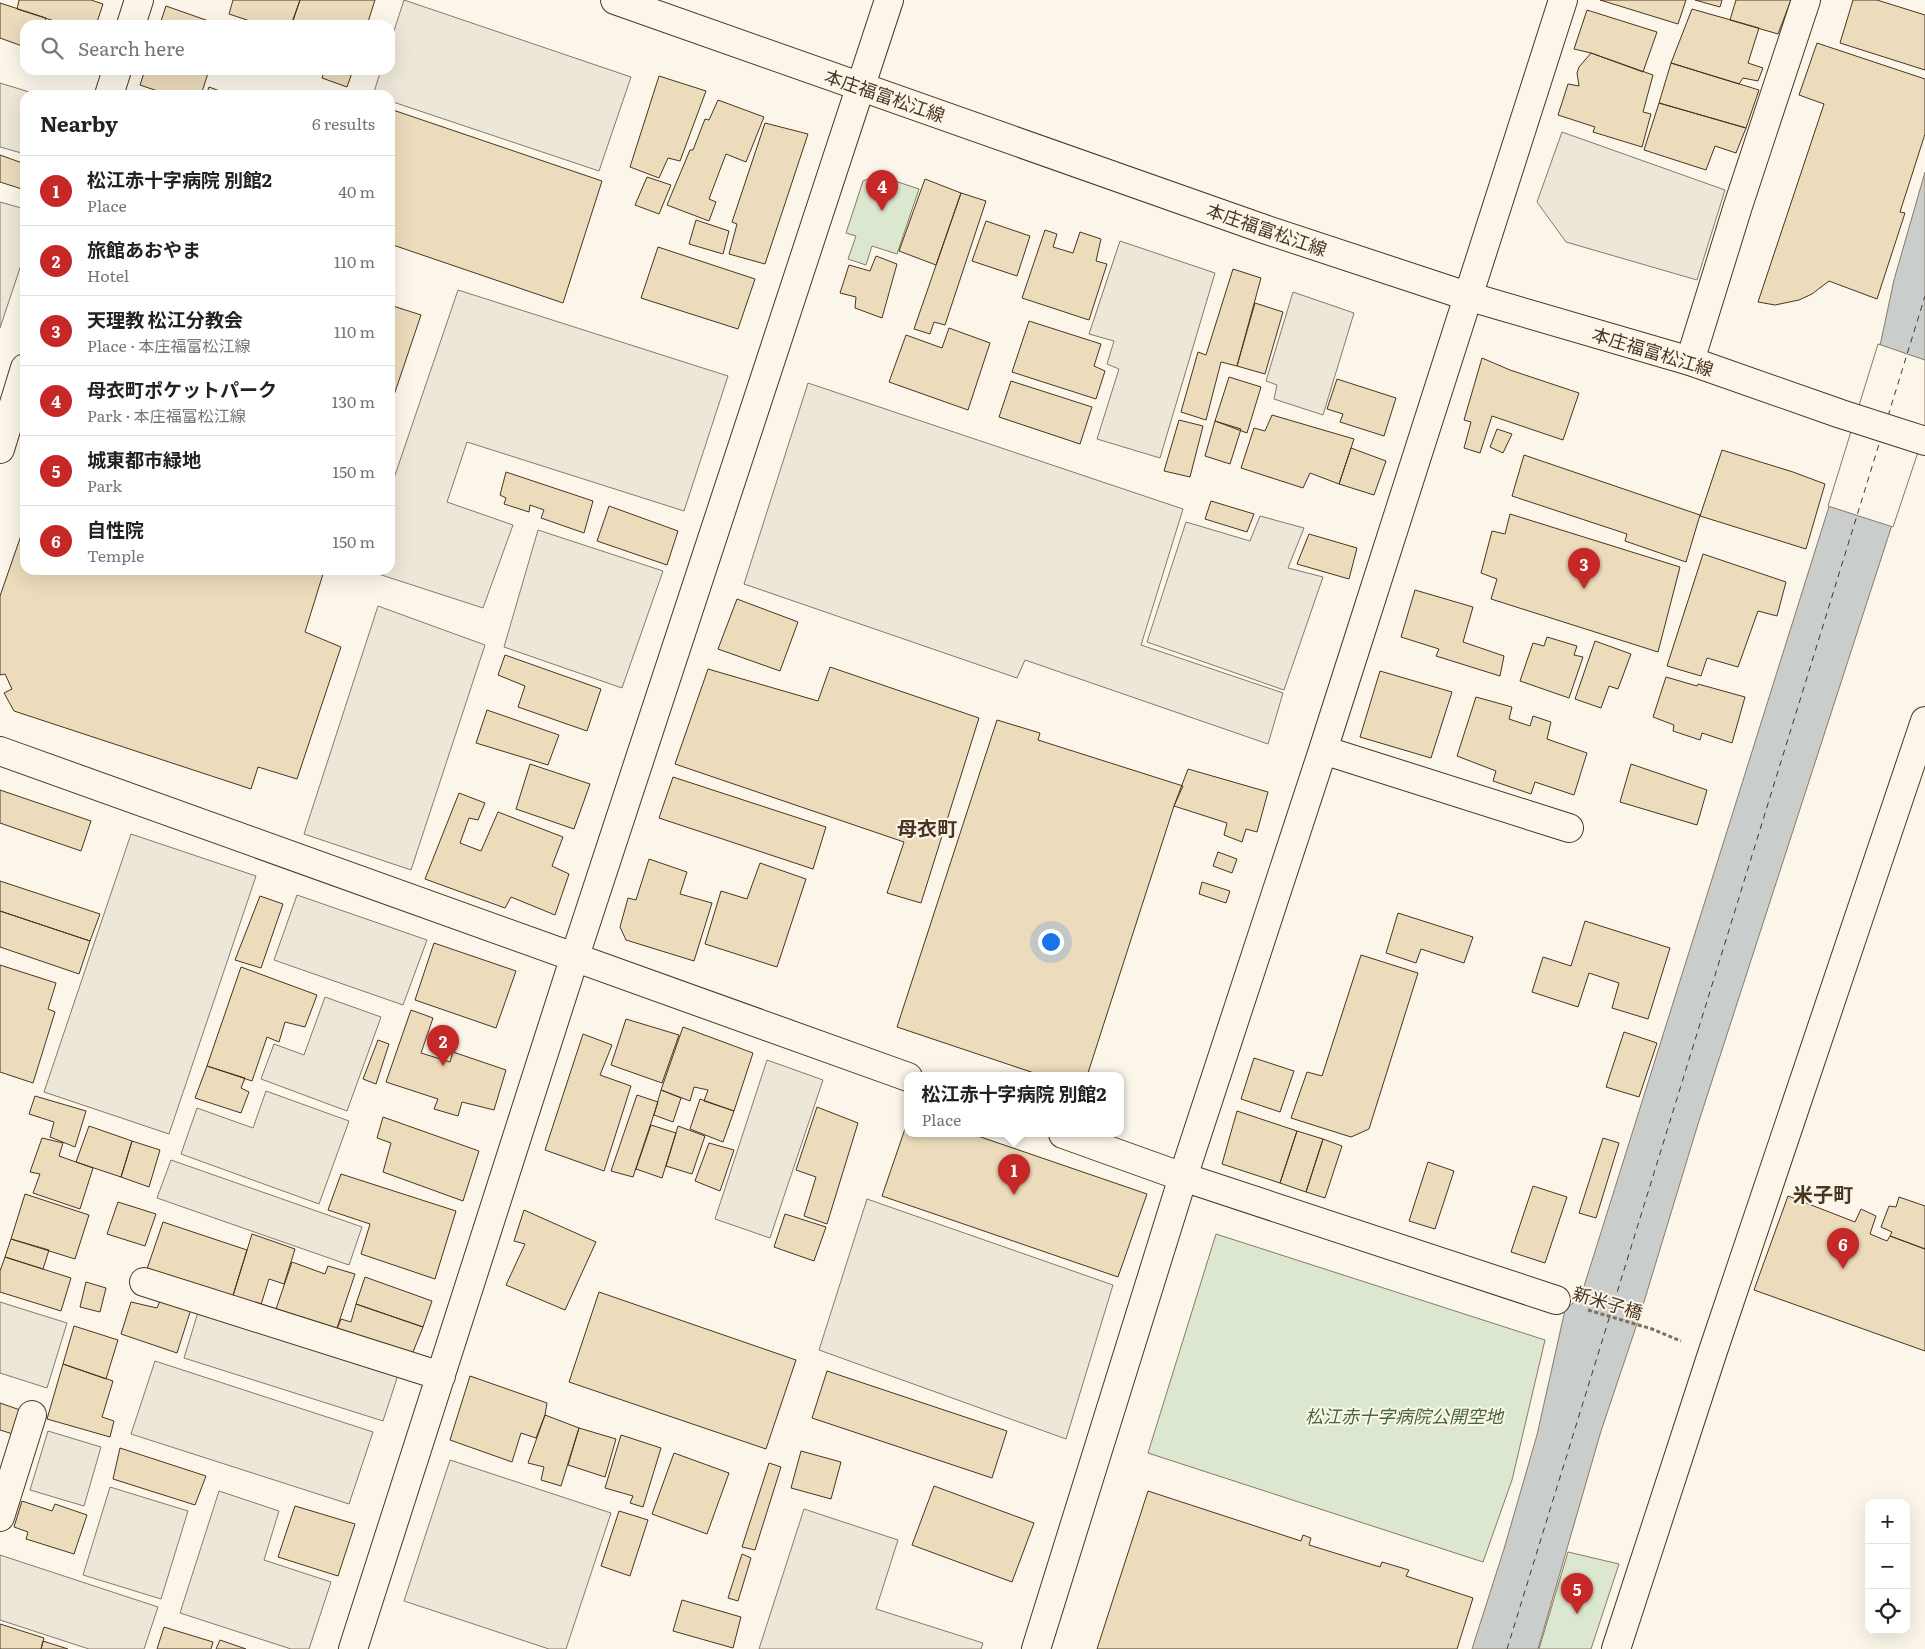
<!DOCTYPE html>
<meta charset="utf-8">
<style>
:root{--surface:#fff;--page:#f6f6f6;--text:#222;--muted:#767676;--line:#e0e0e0;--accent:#c62828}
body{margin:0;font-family:Literata,"Noto Sans JP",serif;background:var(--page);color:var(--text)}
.controls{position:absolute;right:15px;bottom:15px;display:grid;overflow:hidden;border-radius:10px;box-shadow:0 5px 20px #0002}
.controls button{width:45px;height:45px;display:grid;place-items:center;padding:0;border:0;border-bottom:1px solid var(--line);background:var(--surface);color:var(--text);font:25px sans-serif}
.you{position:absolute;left:1050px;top:941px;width:18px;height:18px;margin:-12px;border:4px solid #fff;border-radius:50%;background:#1a73e8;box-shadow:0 0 0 8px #1a73e833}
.badge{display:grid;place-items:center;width:32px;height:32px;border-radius:50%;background:var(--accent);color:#fff;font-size:16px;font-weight:700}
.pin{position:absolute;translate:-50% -41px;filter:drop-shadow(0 1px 2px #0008)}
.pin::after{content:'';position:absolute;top:26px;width:18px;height:15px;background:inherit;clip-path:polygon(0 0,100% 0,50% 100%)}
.popup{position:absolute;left:904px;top:1072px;width:220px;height:65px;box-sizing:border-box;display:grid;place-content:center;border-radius:10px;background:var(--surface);filter:drop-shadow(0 1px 4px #0005);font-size:16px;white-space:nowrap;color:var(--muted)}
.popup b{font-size:19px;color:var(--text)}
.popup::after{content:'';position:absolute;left:50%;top:100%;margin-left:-10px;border:10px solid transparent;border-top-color:var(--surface)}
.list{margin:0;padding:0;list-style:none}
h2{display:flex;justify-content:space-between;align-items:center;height:65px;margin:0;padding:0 20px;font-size:21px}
h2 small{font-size:16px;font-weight:400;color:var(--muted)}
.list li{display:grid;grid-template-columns:32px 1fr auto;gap:15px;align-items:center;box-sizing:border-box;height:70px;padding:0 20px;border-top:1px solid var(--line)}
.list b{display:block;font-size:19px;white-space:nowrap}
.list p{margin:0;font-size:16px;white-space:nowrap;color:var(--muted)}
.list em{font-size:16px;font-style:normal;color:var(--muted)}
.icon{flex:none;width:28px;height:28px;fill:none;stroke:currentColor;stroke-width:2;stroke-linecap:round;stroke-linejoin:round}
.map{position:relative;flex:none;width:1925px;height:1649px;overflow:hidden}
.search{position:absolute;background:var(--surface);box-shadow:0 5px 20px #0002;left:20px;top:20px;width:375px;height:55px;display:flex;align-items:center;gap:12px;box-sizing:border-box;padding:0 18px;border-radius:15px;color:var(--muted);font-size:19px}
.panel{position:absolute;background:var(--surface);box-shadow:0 5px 20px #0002;left:20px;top:90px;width:375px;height:485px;border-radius:15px}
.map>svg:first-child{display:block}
</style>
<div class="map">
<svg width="1925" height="1649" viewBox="0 0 1925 1649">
<rect width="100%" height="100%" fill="#fbf6e9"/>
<path fill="#dce7d0" stroke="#887966" d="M877 175 919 189 897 254 872 246 866 265 848 259 856 236 846 233 863 181Z
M1216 1234 1545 1340 1512 1480 1483 1562 1148 1453Z
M1568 1552 1619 1564 1591 1649H1539Z"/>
<path fill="#ede7d9" stroke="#887966" d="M404 0 631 77 599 171 390 101V95H373L381 70H390V43Z
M0 83 39 95H25V154L0 147Z
M1562 132 1725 190 1697 280 1566 242 1537 202Z
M0 202 25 209V253L0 328Z
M1120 241 1215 273 1160 458 1097 439 1119 369 1107 364 1114 341 1089 334Z
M458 290 728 376 684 511 467 442 447 502 513 525 483 608 366 570H390V490Z
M1293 292 1354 313 1323 415 1274 399 1277 385 1266 381Z
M808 383 1183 509 1141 645 1283 693 1268 744 1025 660 1017 678 744 584Z
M1260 516 1304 528 1288 568 1323 577 1284 690 1147 642 1186 522 1250 541Z
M538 530 663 571 622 688 504 647Z
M378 606 485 645 411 870 304 834Z
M131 834 256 876 169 1134 44 1092Z
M297 895 427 940 403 1005 274 960Z
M325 997 381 1017 347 1111 261 1079 274 1044 304 1055Z
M767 1060 823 1080 770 1238 715 1219Z
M266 1091 349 1121 319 1204 181 1154 197 1108 253 1128Z
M171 1160 362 1227 349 1265 157 1198Z
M867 1199 1113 1285 1066 1439 819 1350Z
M0 1302 67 1323 47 1388 0 1373Z
M199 1309 399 1372 383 1421 184 1358Z
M155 1361 373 1432 349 1504 131 1434Z
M48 1431 101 1447 84 1506 30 1490Z
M450 1460 611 1513 566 1649H549L404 1601Z
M110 1487 188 1511 161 1599 83 1575Z
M219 1491 279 1511 264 1560 331 1582 309 1649H291L180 1613Z
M804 1509 898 1540 876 1609 983 1643 981 1649H759Z
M0 1555 158 1607 144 1649H89L0 1620Z"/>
<path fill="#c9cecd" stroke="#887966" d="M1925 172V423L1698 1124 1640 1315 1601 1431 1538 1649H1472L1504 1549 1537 1435 1565 1310 1581 1296 1881 341 1894 280Z"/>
<path fill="#fbf6e9" stroke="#887966" d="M1878 344 1925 360V431L1893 527 1828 506Z"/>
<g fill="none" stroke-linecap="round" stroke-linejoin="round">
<path stroke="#4a3520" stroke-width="1" stroke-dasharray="6 5" stroke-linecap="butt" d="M1888 416 1925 296
M1507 1649 1880 441"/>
</g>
<path fill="#ecdcbc" stroke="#4a3520" d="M19 0H91L103 4 96 25H67L17 9Z
M233 0H300L291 25H262L229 14Z
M300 0H375L367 25H295L292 24Z
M1600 0H1686L1678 24Z
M1695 0H1722L1720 7Z
M1736 0H1791L1778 34 1730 20Z
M1853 0H1877L1925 15V70L1840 43Z
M0 3 46 18 44 25H25V47L0 38Z
M166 6 220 25H171L161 21Z
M1692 9 1759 28 1748 63 1763 68 1758 81 1743 78 1739 84 1671 63Z
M1587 10 1657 32 1643 72 1591 53 1574 49Z
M1817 43 1925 79V134L1900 212 1905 213 1877 299 1829 281 1812 294 1799 300 1775 305 1758 302 1824 104 1799 95Z
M1591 53 1653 75 1643 112 1651 114 1642 147 1593 132 1595 127 1558 115 1568 84 1579 86 1577 73 1579 67Z
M1671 63 1759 90 1746 128 1659 103Z
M145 70H209L201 95H169L140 85Z
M325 70H353L347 87 322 78Z
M659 76 706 91 680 161 668 158 659 178 630 167Z
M209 87 228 94V95H206Z
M718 100 764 117 746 162 726 154 709 199 716 202 709 221 667 205 690 150H693L705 119 709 120Z
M1659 103 1746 128 1736 153 1715 146 1706 170 1644 150Z
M390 109 602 181 563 303 390 244Z
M765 123 808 134 765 264 729 254 737 224 732 222Z
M0 155 25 164V190L0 182Z
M647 177 671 185 659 214 635 205Z
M925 179 961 193 936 265 899 251Z
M961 193 986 201 945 325 934 322 930 334 914 329Z
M696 220 729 231 723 254 689 244Z
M986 221 1030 236 1017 276 972 261Z
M1045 230 1057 234 1053 247 1073 253 1080 232 1101 239 1096 261 1107 264 1089 320 1022 298Z
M658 247 755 279 738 329 641 298Z
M876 256 897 264 882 318 855 308 856 297 840 293 849 265 870 271Z
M1233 269 1261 278 1237 366 1221 362 1206 420 1181 412 1198 352 1206 355Z
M1255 303 1283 312 1265 374 1237 366Z
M390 305 421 315 390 407Z
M1029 321 1101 344 1094 366 1105 371 1096 399 1012 372Z
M949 328 990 343 968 410 889 382 906 335 942 348Z
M1482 358 1510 370 1579 393 1563 440 1492 416 1480 453 1464 448 1471 422 1464 420Z
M1229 377 1261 387 1247 433 1215 421Z
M1337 379 1396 398 1384 436 1340 422 1343 414 1327 409Z
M1011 381 1092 407 1080 444 999 417Z
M1272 415 1354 439 1339 484 1310 473 1303 488 1241 468 1254 428 1265 431Z
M1179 420 1203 426 1190 477 1164 471Z
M1215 421 1241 429 1230 464 1205 456Z
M1497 429 1512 434 1503 453 1490 447Z
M1351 448 1386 461 1374 495 1339 484Z
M1722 450 1793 472 1825 484 1806 549 1700 516Z
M1524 455 1700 515 1686 562 1625 541 1627 534 1512 496Z
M506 472 593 501 584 533 541 518 544 510 530 505 529 512 504 504 506 498 500 495Z
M1211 501 1254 514 1247 532 1205 519Z
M609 506 678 531 667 565 597 541Z
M1510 514 1680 567 1658 652 1491 599 1497 579 1481 573 1492 531 1505 534Z
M25 524V570H311L323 574 305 632 341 647 297 779 258 767 251 789 14 711 4 693 12 689 5 674 0 675V596Z
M1309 534 1357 548 1349 579 1297 564Z
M1703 554 1786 582 1777 616 1758 611 1738 667 1707 658 1701 676 1667 666Z
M1415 590 1473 607 1463 642 1504 656 1500 676 1436 656 1439 649 1401 637Z
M737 599 798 622 780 671 718 649Z
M1547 637 1577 646 1574 655 1583 657 1569 698 1520 681 1533 643 1544 646Z
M1595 641 1631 654 1618 689 1609 686 1601 708 1575 699Z
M505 655 601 689 587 731 518 707 525 686 498 675Z
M830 667 979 718 921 903 887 893 904 842 675 764 708 669 818 701Z
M1380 671 1452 692 1431 758 1360 737Z
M1666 677 1697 686 1698 684 1745 697 1732 743 1702 733 1700 740 1673 731 1674 725 1653 717Z
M1476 697 1512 707 1509 719 1530 726 1533 716 1551 722 1547 739 1587 753 1574 795 1535 782 1531 794 1493 781 1496 771 1457 756Z
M487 710 559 735 548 765 476 743Z
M997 720 1040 733 1038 740 1183 786 1174 806 1087 1076H1043L897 1027Z
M530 764 590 784 574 829 516 809Z
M1631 764 1707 790 1697 825 1620 802Z
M1188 769 1268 792 1257 832 1246 829 1242 842 1224 835 1227 823 1174 806Z
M673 777 826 827 813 869 659 818Z
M0 790 91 821 81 851 0 823Z
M459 793 485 803 478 820 469 818 460 843 481 851 498 812 563 837 552 866 569 874 555 915 511 897 505 908 425 879Z
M1218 852 1237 859 1232 873 1213 866Z
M649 859 687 872 680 894 712 903 694 961 626 940 620 927 628 898 636 900Z
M760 863 806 879 777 967 705 944 721 891 747 899Z
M0 881 100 914 90 941 0 911Z
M1202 882 1230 891 1226 903 1199 894Z
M260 896 283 904 261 968 235 960Z
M0 911 90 941 79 974 0 947Z
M1398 913 1473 937 1464 963 1421 949 1416 963 1386 953Z
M1585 921 1670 948 1648 1019 1612 1008 1619 983 1589 973 1578 1007 1532 992 1543 957 1571 966Z
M434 943 516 971 496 1028 415 1000Z
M1361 955 1418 973 1369 1129 1351 1137 1291 1118 1307 1072 1322 1076Z
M0 965 56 983 48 1009 55 1012 33 1083 0 1072Z
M241 967 317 995 305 1027 285 1022 279 1042 267 1037 252 1081 207 1066Z
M411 1010 433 1018 421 1053 450 1062 453 1052 506 1070 494 1110 462 1102 458 1116 434 1109 438 1099 386 1082Z
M626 1019 679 1035 662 1083 611 1065Z
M683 1027 753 1053 734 1111 704 1101 708 1090 694 1087 690 1101 661 1090Z
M1624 1032 1657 1043 1639 1097 1606 1087Z
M583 1034 612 1045 600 1075 631 1086 604 1171 545 1150Z
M378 1040 389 1044 376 1084 363 1079Z
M1254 1058 1294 1071 1280 1112 1241 1099Z
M207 1066 245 1078 241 1088 249 1092 241 1113 195 1098Z
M661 1090 681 1098 673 1122 654 1115Z
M637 1095 658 1102 633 1177 611 1171Z
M35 1096 86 1111 75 1147 50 1137 54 1122 29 1114Z
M700 1099 734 1111 723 1142 690 1129Z
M817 1107 858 1123 827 1224 804 1216 816 1177 796 1170Z
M1237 1111 1297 1131 1280 1183 1222 1164Z
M383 1117 479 1151 463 1201 383 1172 391 1143 377 1138Z
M908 1120V1134H972L1147 1194 1118 1277 882 1196Z
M651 1125 676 1133 662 1178 636 1169Z
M89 1126 132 1141 121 1177 76 1162Z
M678 1126 705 1136 692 1174 666 1166Z
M1297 1131 1323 1139 1306 1192 1280 1183Z
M42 1138 63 1143 59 1156 93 1168 80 1209 33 1193 40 1174 30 1172Z
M1603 1138 1619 1143 1596 1218 1579 1213Z
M1323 1139 1342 1146 1325 1198 1306 1192Z
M132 1141 160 1150 149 1187 121 1177Z
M709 1143 734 1150 720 1191 695 1181Z
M1428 1162 1454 1171 1435 1229 1409 1221Z
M341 1174 456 1211 435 1279 361 1254 370 1224 328 1210Z
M1533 1186 1567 1197 1545 1263 1511 1252Z
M25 1194 89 1215 75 1259 11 1239Z
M1788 1196 1855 1222 1861 1209 1876 1216 1870 1234 1887 1241 1890 1236 1925 1249V1351L1754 1290Z
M1899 1197 1925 1206V1249L1890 1236 1892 1232 1881 1227 1889 1206 1896 1207Z
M118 1202 156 1214 145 1246 107 1234Z
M524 1210 596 1242 565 1310 506 1285 525 1244 514 1241Z
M785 1214 826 1227 814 1261 774 1247Z
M163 1222 247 1250 231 1302 146 1272Z
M252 1234 295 1249 284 1284 269 1279 259 1311 231 1302Z
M11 1239 49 1250 43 1269 5 1257Z
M5 1257 71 1278 61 1311 0 1292V1271Z
M292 1262 325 1274 328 1266 355 1274 335 1334 274 1315Z
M365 1277 432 1301 423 1327 356 1304Z
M86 1282 106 1288 100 1312 80 1307Z
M599 1292 796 1360 766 1449 569 1382Z
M162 1296 192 1306 177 1353 121 1334 131 1302 157 1308Z
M356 1304 423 1327 411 1357 335 1334 341 1319 351 1322Z
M74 1326 118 1340 106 1379 63 1364Z
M63 1364 113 1381 102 1417 114 1421 110 1437 47 1419Z
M827 1371 1007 1431 992 1478 812 1418Z
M470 1376 547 1403 545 1415 536 1438 521 1433 512 1462 450 1440Z
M0 1403 23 1411 16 1435 0 1430Z
M545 1415 579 1428 561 1486 541 1480 544 1467 528 1463Z
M579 1428 616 1439 605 1477 568 1465Z
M621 1435 661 1448 643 1507 630 1503 633 1496 605 1488Z
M120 1448 206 1476 195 1505 113 1479Z
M801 1451 841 1462 831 1499 791 1488Z
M674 1453 729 1473 707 1534 652 1514Z
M769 1463 781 1467 755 1550 742 1547Z
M934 1486 1034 1523 1012 1582 912 1545Z
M1148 1491 1301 1541 1303 1535 1311 1538 1309 1545 1380 1567 1382 1562 1409 1570 1406 1576 1473 1598 1457 1649H1097Z
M22 1501 52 1511 55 1504 87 1515 74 1554 26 1539 28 1532 14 1527Z
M295 1506 355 1524 338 1576 278 1557Z
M619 1511 648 1520 630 1576 601 1566Z
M742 1554 751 1558 738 1601 728 1598Z
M682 1600 741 1617 733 1648 673 1631Z
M0 1624 44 1638 41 1649H0Z
M164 1627 213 1642 211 1649H157Z
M220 1640 246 1649H216Z
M43 1641 68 1649H41Z"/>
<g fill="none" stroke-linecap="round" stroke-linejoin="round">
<g stroke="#4a3520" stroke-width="30">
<path id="minor" d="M131 25 139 0
M109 95 117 70
M1690 361 1738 206 1806 0
M0 449 25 368
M1323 750 1569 828
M0 751 908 1077
M1063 1134 1183 1177 1556 1300
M144 1282 441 1376
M0 1517 32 1415
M353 1649 575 956 889 0
M1036 1649 1183 1177 1323 750 1563 0
M1616 1649 1712 1354 1925 721"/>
</g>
<g stroke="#4a3520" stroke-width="30">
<path id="major" d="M615 0 1264 229 1467 296 1690 361 1841 414 1925 441"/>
</g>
<path stroke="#7f6f5c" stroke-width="3" stroke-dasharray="4 2.5" stroke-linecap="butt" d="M1588 1310 1652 1329 1681 1341"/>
<use href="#minor" stroke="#fbf6e9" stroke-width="28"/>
<use href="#major" stroke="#fbf6e9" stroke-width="28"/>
</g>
<g text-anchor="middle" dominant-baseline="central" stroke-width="4" stroke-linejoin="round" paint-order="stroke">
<g font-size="18" fill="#4a3520" stroke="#fbf6e9">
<text transform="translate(885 95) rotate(19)">本庄福富松江線</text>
<text transform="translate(1267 229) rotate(19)">本庄福富松江線</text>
<text transform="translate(1653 351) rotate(17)">本庄福富松江線</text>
<text transform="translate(1608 1302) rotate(17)">新米子橋</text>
</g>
<g font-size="18" font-style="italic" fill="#436837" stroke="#fbf6e9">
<text x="1404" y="1415">松江赤十字病院公開空地</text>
</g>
<g font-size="20" font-weight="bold" fill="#4a3520" stroke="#fbf6e9">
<text x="927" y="827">母衣町</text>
<text x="1823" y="1193">米子町</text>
</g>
</g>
</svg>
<div class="controls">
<button>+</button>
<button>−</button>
<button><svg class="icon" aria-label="locate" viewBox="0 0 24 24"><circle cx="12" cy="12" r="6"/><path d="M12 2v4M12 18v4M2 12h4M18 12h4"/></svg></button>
</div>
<div class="you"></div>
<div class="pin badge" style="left:1014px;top:1195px">1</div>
<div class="popup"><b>松江赤十字病院 別館2</b>Place</div>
<div class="pin badge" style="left:443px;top:1066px">2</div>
<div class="pin badge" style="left:1584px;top:589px">3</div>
<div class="pin badge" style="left:882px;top:211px">4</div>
<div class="pin badge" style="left:1577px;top:1614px">5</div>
<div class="pin badge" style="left:1843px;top:1269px">6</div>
<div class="search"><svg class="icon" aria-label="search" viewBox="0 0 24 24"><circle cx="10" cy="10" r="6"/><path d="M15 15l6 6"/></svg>Search here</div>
<section class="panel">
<h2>Nearby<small>6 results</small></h2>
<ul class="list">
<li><span class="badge">1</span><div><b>松江赤十字病院 別館2</b><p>Place</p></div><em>40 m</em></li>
<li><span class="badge">2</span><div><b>旅館あおやま</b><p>Hotel</p></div><em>110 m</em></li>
<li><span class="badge">3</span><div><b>天理教 松江分教会</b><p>Place · 本庄福富松江線</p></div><em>110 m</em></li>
<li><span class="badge">4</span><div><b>母衣町ポケットパーク</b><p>Park · 本庄福富松江線</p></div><em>130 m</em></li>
<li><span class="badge">5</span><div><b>城東都市緑地</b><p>Park</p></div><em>150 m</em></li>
<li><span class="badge">6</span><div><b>自性院</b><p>Temple</p></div><em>150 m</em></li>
</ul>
</section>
</div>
